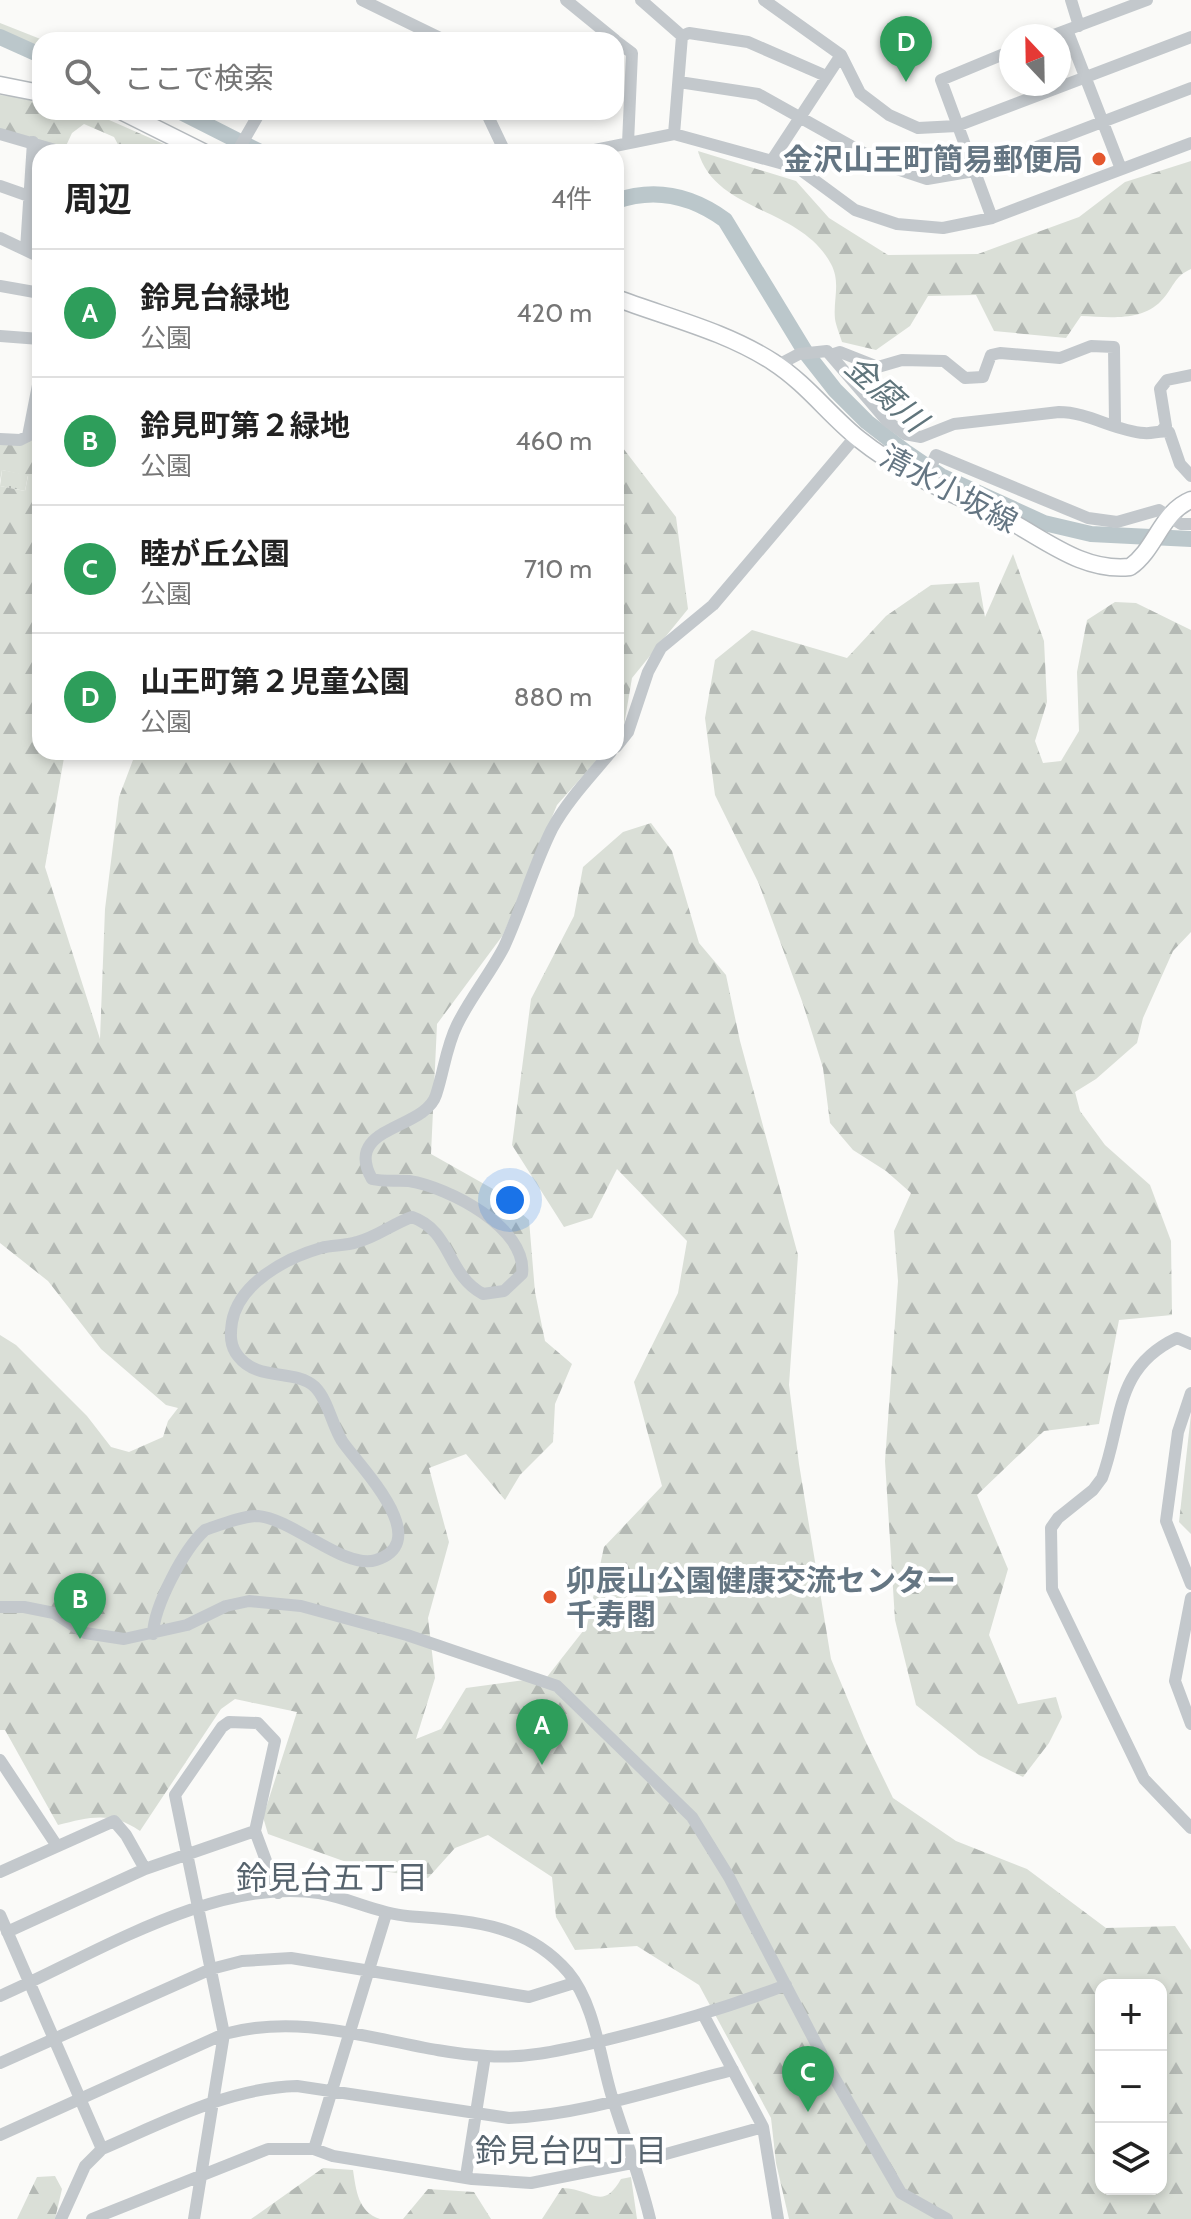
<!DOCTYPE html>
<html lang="ja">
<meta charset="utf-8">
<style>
:root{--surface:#fff;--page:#f6f6f6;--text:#222;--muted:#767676;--line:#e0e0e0;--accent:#b45309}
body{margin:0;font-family:Cabin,"Noto Sans JP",sans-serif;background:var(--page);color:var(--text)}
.controls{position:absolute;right:24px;bottom:24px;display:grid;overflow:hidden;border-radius:16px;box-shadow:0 4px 12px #0003}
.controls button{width:72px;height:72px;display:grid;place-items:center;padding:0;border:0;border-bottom:2px solid var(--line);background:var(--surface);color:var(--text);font:40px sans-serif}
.compass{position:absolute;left:999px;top:24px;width:72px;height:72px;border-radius:50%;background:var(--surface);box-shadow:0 4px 12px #0003;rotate:338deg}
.you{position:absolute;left:510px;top:1200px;width:28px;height:28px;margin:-20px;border:6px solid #fff;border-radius:50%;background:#1a73e8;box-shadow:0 0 0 12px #1a73e833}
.badge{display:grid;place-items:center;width:52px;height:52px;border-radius:50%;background:var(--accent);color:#fff;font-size:26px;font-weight:700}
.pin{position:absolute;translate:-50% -66px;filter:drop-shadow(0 2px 4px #0008)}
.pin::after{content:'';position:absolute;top:42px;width:28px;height:24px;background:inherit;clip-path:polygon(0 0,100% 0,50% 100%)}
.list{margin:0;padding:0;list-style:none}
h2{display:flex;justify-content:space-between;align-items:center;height:104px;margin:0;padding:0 32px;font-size:34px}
h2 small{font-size:26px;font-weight:400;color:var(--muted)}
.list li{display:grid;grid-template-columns:52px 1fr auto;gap:24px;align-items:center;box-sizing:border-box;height:128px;padding:0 32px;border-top:2px solid var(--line)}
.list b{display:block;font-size:30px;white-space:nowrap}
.list p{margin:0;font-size:26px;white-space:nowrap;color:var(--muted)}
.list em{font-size:26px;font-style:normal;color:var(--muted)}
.icon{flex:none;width:44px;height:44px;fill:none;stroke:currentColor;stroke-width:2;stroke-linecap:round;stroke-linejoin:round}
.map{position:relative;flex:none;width:1191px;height:2219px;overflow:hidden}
.search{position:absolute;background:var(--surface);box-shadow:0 4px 12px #0003;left:32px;top:32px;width:592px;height:88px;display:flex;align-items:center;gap:20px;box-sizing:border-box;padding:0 28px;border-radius:24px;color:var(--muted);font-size:30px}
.panel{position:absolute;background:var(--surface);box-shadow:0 4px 12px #0003;left:32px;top:144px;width:592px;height:616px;border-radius:24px}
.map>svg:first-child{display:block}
</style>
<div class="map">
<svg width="1191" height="2219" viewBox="0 0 1191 2219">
<defs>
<pattern id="grass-tufts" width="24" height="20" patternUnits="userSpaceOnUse" patternTransform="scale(2)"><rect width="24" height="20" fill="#dadfd7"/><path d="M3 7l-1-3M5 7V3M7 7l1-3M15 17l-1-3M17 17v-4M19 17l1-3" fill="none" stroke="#b4b9b4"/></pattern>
<pattern id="forest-firs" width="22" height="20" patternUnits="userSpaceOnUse" patternTransform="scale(2)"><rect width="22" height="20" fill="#dadfd7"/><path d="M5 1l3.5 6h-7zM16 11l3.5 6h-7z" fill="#b4b9b4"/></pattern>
</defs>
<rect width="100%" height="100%" fill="#fafaf8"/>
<path fill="url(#grass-tufts)" d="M0 23 43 40 40 49 0 35Z
M2 470 28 475 25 491 0 486Z"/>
<path fill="url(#forest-firs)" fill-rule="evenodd" d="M0 95 40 99V112H91L182 152H122L114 137 84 124 72 133 65 148 0 130Z
M698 151 796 181 829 218 888 255 978 254 1079 217 1125 182 1191 161V269C1174 276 1173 289 1161 301 1141 322 1107 317 1081 316L1066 338 994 331 976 295 928 296 910 326 876 350 842 342C840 335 836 326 835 319 833 299 841 283 831 264 800 206 715 213 698 151Z
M40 415V752H65L45 867 100 1039 105 909 119 797 136 752H604L557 805 503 935 437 1024 431 1154 493 1189 529 1220 535 1292 545 1341 572 1364 555 1404 553 1442 520 1475 505 1500 466 1454 429 1468 449 1542 428 1618 435 1678 416 1739 441 1729 466 1688 547 1677 587 1626 604 1547 662 1486 634 1382 678 1293 687 1241 617 1169 592 1218 564 1227 512 1145 531 999 574 916 583 867 623 832 651 823 672 851 699 943 726 975 740 1041 798 1255 789 1385 799 1464 831 1659 864 1738 893 1798 956 1841 1027 1869 1106 1928 1175 1926 1191 1950V2219H789L776 2163 771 2118 699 1985 637 1946 575 1950 556 1917 552 1877 488 1835 455 1848 428 1878 363 1868 268 1834 263 1817 297 1712 235 1699 221 1709 140 1831C111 1811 90 1817 58 1825L5 1730H0V1335L16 1345 87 1416 111 1447 129 1452 163 1437 168 1421 178 1408 166 1405 101 1349 48 1281 0 1243V486L25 491 28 476 2 470 0 481V444L32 437ZM1101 1985H1161V2189H1101Z
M616 439 676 517 688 609 632 678 623 731 616 738Z
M1013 554 1044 641 1047 702 1035 741 1043 763 1061 761 1079 731 1077 672 1087 620 1115 602 1136 603 1191 630V932L1173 951 1143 1018 1137 1043 1096 1079 1075 1092 1080 1111 1105 1145 1150 1185 1171 1241 1172 1315 1119 1320 1099 1424 1044 1431 977 1495 1008 1569 989 1635 1018 1704 1056 1697 1062 1717 1049 1743 1023 1777 979 1755 916 1705 895 1620 885 1461 898 1281 894 1231 911 1193 886 1171 853 1150 830 1123 823 1068 803 1004 759 884 715 795 705 718 715 660 752 630 847 658 886 616 931 585 979 582 985 617Z
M1191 1414V1534L1179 1522Z
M323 2168 353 2170C356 2190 358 2212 380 2219H251Z
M55 2176 62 2189 55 2219H17L37 2177Z
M631 2177 637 2219H542L562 2188C593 2189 602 2212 621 2179Z
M428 2189 474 2192 491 2219H403Z"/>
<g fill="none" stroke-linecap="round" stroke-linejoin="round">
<path stroke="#bbc7cb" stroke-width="16" d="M0 37 40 55
M181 112 260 152
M616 201C656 187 692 196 725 220L806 353 835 390 867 422 907 453 941 476 1044 523 1091 534 1191 539"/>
<g stroke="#b5babe" stroke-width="19">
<path id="major" d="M0 85 40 93
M123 112 203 152
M616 298C669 318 725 331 773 362 807 384 829 415 859 439 908 478 954 493 1008 520 1047 541 1084 572 1130 567 1156 549 1161 512 1191 500"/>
</g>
<path stroke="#c3c8cc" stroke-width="12" d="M362 0 444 40
M566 0 615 40
M641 0 682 36 674 134
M764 0 841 55 860 93 889 115 918 128 957 126 1191 37
M1071 0 1079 26
M1067 30 1121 169
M682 36 689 33 748 42 826 76
M1051 36 1147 0
M616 41 632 53 628 143
M679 82 758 94 885 165 927 179 974 171 1191 88
M486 112 505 152
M0 134 62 152
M237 152 260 112
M585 152 674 134 798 168 855 210 897 224 943 228 992 218 1191 143
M772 160 841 55
M0 186 40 200
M992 218 941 80 1011 51
M0 238 40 257
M26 249 33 142
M0 286 40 293
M0 336 40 339
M834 354 840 352 878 367 902 360 944 361 965 378 983 377 991 355 1000 353 1060 358 1091 346 1114 347 1115 424
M778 365 799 354 827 351 887 421 905 434 921 437 954 424 1059 412C1088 412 1115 431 1144 433 1153 434 1160 430 1169 432L1180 464 1191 476
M1162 430 1166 426 1160 389 1167 380 1191 375
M0 439 20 440 28 436 40 375
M919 480H925L936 455 1088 518 1117 522 1159 510 1181 524H1191
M616 747 628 732 648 672 661 648 713 605 856 436
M1191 1344 1177 1338C1113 1368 1123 1422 1102 1478L1093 1490 1058 1518 1051 1528 1052 1589 1144 1779 1191 1828
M1191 1393 1178 1432 1166 1521 1191 1584
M1191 1598 1175 1681 1191 1724
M0 1607H24L54 1613 85 1633 124 1639 187 1625 226 1606 249 1601 301 1606 407 1635 557 1686 692 1817 729 1877 831 2072 901 2193 947 2219
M153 1634C154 1606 184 1549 205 1530 220 1525 241 1516 258 1516 293 1519 345 1570 376 1560 436 1541 358 1465 342 1441 332 1425 328 1400 315 1387 294 1368 258 1382 238 1356 230 1346 230 1335 232 1322 239 1283 286 1258 321 1248 333 1245 345 1246 357 1242 377 1237 392 1224 412 1217 452 1231 446 1274 483 1294L504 1291 522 1274C528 1228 448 1187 409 1181 397 1180 385 1182 372 1179 342 1126 425 1130 436 1095 444 1071 446 1047 457 1025 470 998 490 974 504 947 522 908 533 867 552 829 567 801 591 776 611 752
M0 1760 57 1846
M0 1872 114 1821 126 1835 145 1869
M0 1915 102 2149
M7 1932 145 1869 255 1831
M0 1996C94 1955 214 1877 319 1893 350 1898 376 1913 407 1916 468 1921 525 1922 568 1972 595 2004 600 2058 612 2097 625 2138 640 2177 650 2219
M704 2016 763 2127 778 2219
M0 2063 211 1969 242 1961 291 1958 529 1997 574 1983
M0 2135 224 2034C316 2009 396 2051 487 2056 529 2059 566 2049 606 2040 670 2024 724 2009 786 1985
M314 2149 386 1914
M466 2176 485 2056
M61 2219 85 2166 102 2149C165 2122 228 2088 297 2086L509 2118C584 2115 660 2088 733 2070
M92 2219 268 2149H314L333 2156 472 2179 531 2183 637 2162 763 2127
M194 2219 224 2034 175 1795 222 1727 229 1722 258 1723 275 1741 255 1831 278 1893"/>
<use href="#major" stroke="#fff" stroke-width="16"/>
</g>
<g fill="#e4572e" stroke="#fff" stroke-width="3">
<circle cx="1099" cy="159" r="8"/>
<circle cx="550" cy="1597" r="8"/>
</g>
<g text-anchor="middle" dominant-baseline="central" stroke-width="8" stroke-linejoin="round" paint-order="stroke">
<g font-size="30" font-weight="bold" fill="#657683" stroke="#fff" text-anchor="end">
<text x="1083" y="159">金沢山王町簡易郵便局</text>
<text x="566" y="1580" text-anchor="start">卯辰山公園健康交流センター<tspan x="566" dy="34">千寿閣</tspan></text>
</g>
<g font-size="30" fill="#657683" stroke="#fff">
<text transform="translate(949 489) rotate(28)">清水小坂線</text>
</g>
<g font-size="32" font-style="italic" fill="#60757c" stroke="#fff">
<text transform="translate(886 393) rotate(42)">金腐川</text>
</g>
<g font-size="32" fill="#57646e" stroke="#fff">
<text x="332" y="1877">鈴見台五丁目</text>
<text x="571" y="2150">鈴見台四丁目</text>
</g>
</g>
</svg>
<div class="controls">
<button>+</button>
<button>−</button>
<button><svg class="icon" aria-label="layers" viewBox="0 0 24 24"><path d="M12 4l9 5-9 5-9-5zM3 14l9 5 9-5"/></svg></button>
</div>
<svg class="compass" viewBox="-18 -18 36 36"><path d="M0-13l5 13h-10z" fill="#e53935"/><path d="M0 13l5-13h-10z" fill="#767676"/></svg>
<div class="you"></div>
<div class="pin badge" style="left:542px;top:1765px;background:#2e9e5b">A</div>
<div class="pin badge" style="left:80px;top:1639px;background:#2e9e5b">B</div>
<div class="pin badge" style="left:808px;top:2112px;background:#2e9e5b">C</div>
<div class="pin badge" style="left:906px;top:82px;background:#2e9e5b">D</div>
<div class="search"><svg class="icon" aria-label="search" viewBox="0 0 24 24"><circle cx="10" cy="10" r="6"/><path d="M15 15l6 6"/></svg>ここで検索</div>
<section class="panel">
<h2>周辺<small>4件</small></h2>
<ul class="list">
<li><span class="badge" style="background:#2e9e5b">A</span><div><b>鈴見台緑地</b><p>公園</p></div><em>420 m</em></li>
<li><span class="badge" style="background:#2e9e5b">B</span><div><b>鈴見町第２緑地</b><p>公園</p></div><em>460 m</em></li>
<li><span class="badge" style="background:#2e9e5b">C</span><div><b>睦が丘公園</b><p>公園</p></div><em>710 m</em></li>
<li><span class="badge" style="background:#2e9e5b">D</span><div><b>山王町第２児童公園</b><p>公園</p></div><em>880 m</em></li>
</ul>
</section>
</div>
